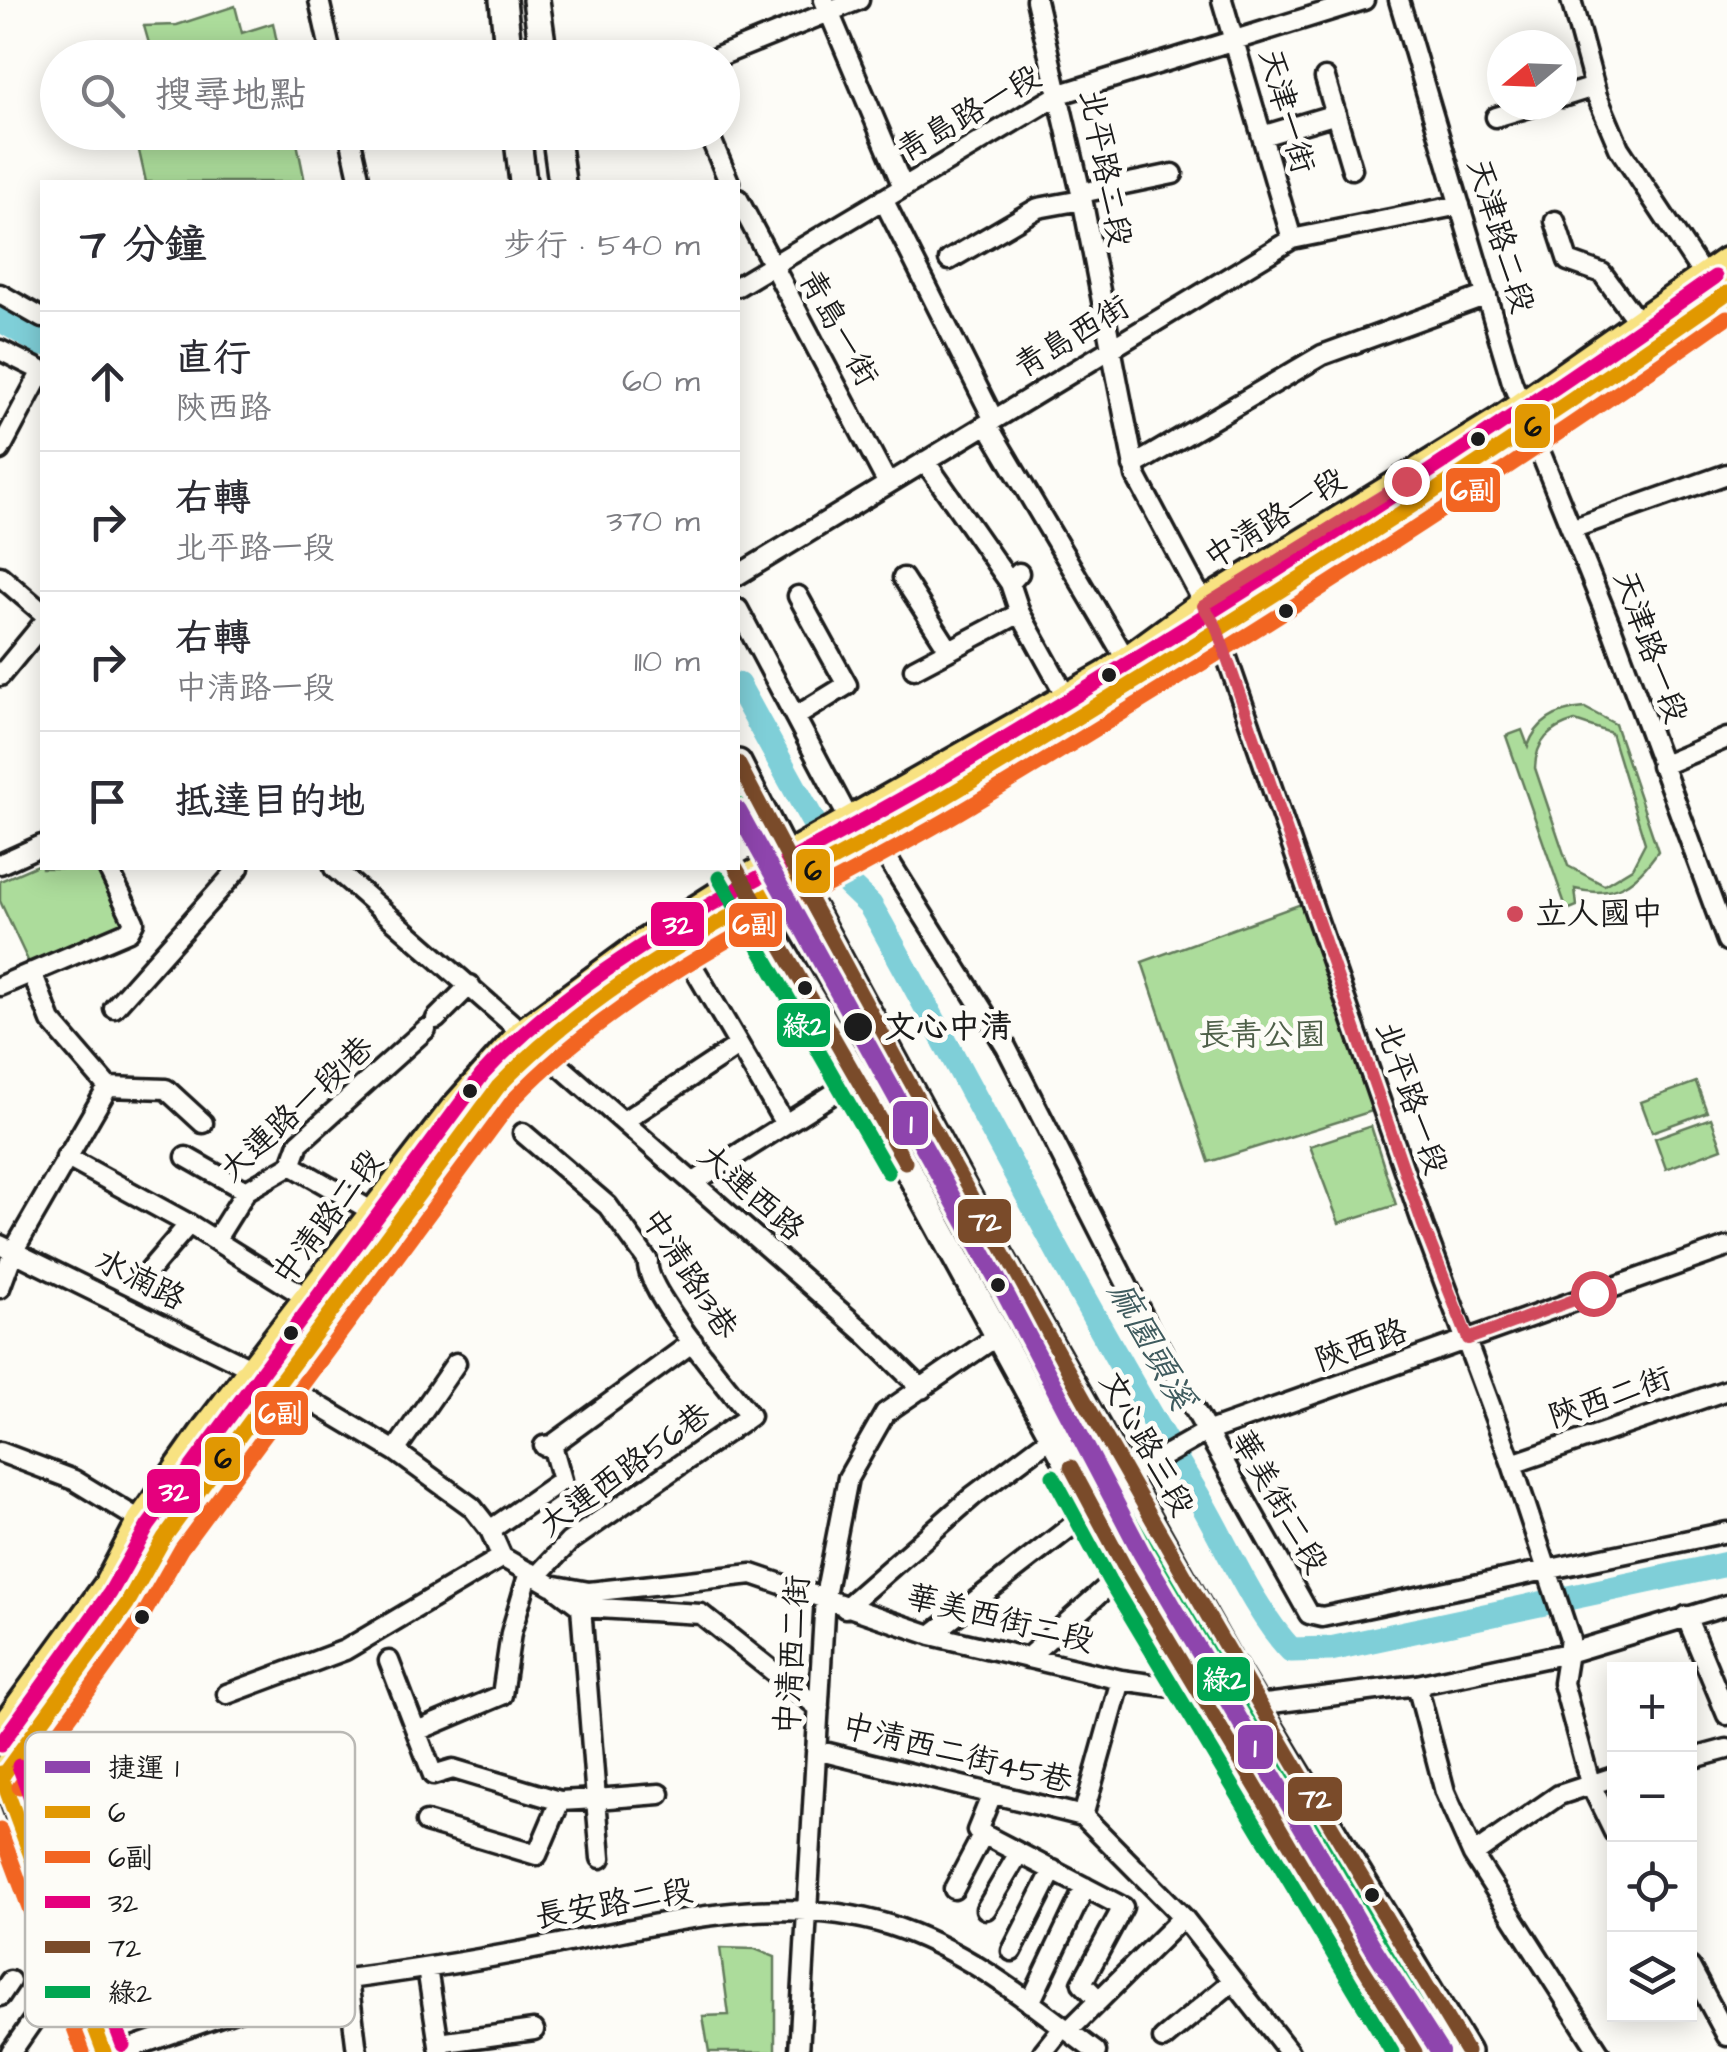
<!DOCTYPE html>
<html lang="zh-TW">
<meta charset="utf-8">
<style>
:root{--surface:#fff;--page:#f7f7f7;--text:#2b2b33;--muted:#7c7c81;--line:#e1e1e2}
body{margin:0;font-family:"Architects Daughter","LXGW WenKai TC",sans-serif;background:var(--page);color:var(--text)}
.controls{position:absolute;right:30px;bottom:30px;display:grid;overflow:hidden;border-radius:0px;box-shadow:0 5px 25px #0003}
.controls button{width:90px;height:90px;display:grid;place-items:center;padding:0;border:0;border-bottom:2px solid var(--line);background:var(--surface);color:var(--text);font:50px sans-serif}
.compass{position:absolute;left:1487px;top:30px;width:90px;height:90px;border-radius:50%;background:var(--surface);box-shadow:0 5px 25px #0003;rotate:251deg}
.stop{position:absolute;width:30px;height:30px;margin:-22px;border:8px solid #d1495b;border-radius:50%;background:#fff}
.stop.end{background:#d1495b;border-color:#fff;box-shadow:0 2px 10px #0008}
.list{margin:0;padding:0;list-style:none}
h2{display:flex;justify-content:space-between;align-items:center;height:130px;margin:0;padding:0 40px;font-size:42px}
h2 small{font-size:32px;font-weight:400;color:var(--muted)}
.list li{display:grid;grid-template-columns:65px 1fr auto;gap:30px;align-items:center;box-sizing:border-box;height:140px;padding:0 40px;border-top:2px solid var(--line)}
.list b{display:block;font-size:38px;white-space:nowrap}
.list p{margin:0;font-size:32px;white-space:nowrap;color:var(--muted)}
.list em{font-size:32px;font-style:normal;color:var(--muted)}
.icon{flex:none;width:55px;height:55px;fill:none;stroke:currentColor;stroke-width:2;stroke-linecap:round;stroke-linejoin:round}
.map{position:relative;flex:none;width:1727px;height:2052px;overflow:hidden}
.search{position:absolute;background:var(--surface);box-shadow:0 5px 25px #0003;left:40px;top:40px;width:700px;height:110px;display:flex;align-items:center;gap:25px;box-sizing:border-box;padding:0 35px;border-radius:55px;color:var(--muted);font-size:38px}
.panel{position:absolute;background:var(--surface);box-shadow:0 5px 25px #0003;left:40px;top:180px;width:700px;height:690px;border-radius:0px}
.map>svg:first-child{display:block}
</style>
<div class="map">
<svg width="1727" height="2052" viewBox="0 0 1727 2052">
<rect width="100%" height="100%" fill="#fdfcf7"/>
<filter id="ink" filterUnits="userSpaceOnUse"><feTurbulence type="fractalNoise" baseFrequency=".01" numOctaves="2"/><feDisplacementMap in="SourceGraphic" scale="20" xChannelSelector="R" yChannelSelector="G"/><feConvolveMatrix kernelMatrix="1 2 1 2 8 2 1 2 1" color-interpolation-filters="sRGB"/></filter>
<g filter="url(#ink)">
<path fill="#acdc9b" stroke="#647c5c" stroke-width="2.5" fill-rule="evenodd" d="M235 6 242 33 273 23 280 57H123L152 54 144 26 177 25Z
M135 133H295L305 182H146Z
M1585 708 1615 724 1658 851C1636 883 1615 899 1575 889L1577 906 1567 910 1506 736 1522 730 1528 746C1537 720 1558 710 1585 708ZM1575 721 1611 733 1645 843 1632 868 1604 885 1568 866 1535 768C1536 741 1550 728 1575 721Z
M42 863V868H103L124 920 120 928 30 965 0 901V881Z
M1312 900 1382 1108 1209 1162 1142 962Z
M1696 1082 1707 1112 1652 1132 1641 1102Z
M1711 1118 1722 1148 1666 1169 1655 1138Z
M1371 1126 1396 1205 1339 1223 1310 1146Z
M720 1948 755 1949 775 1957V2052H709L703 2016 729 2015Z"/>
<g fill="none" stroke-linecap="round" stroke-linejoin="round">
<path stroke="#7fcfd8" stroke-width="25" d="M0 319 42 344
M738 685 847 883 870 905 881 924C985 1113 1082 1304 1193 1488 1224 1538 1252 1609 1291 1650L1330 1649 1727 1564"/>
<g stroke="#1c1c1c" stroke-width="25">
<path id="street" d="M319 0 332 58
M824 0 903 187
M1036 0 1081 193 1136 476 1216 626 1423 1225 1512 1464 1570 1639 1563 1683 1590 1783 1614 1832
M1222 0 1292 239
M1399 0 1512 382 1613 632 1727 941
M1571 0 1597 96 1619 148 1705 278
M715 58 859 0
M1325 78 1352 169
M1562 97 1594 87
M1496 117 1536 105
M349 132 360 182
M708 132 729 182
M1262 136 1336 114
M1081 193 1173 174
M738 199 888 484
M883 199 994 420
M1555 221 1568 261 1602 273 1640 325
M949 260 1038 208 1082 200
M738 286 1060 94 1364 0
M0 294 42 318
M0 350 42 371
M987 424 1127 661
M0 450 42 371
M925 461 1010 583
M1133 466 1322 355 1487 295
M1574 528 1727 474
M1019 573 1010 583 1020 613 1067 698
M738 575 1292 239 1460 205
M0 576 42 612
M903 578 948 648
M738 609 850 821
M914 669 1020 613
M0 676 42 625
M795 717 847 685 798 596
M1661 766 1727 738
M874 837 1006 1047 1150 1330 1309 1614 1322 1617 1727 1532
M0 864 42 845
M334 868 867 1335 922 1389
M681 946 739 1045
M32 972 51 1021 108 1087 166 1089 203 1123
M0 986 129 931 134 922 108 868
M114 1008 239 868
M436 1019 470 985
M624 1121 739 1045 785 1124
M523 1133 608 1206 648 1261C643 1289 730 1389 750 1416L569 1542 537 1576
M66 1157 189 1224 309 1299
M186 1157 246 1191
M291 1165 377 1214
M694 1182 858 1078
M216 1239 246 1191 291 1165 299 1143 426 1029
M0 1245 281 1383 395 1451 472 1507 490 1530 502 1557 551 1585 589 1592 752 1574 931 1635 1121 1680 1172 1687 1205 1702 1257 1705 1417 1685 1568 1653 1727 1605
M147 1273 189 1224
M0 1288 14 1250 108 1087
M544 1446 552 1445 693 1342
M395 1451 456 1363
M0 1452 74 1480 148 1525
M1512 1464 1727 1390
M490 1530 562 1480 552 1445
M556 1588 581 1607 701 1614 819 1708
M581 1607 596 1799 660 1794
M845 1608 973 1496 1053 1436
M1686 1616 1727 1715
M931 1635 1095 1508 1125 1478 1206 1432 1727 1247
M1027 1658 1126 1570
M389 1661 433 1775 453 1769 560 1801 596 1799 601 1858
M1417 1685 1445 1792 1473 1855 1599 2052
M227 1694 345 1650 502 1557
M417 1731 502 1695 511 1633 529 1572
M816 1750 1083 1816
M1690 1759 1727 1749
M0 1773 104 2052
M992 1794 977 1831 1123 1907 1082 1983 1099 2000
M1083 1816 1183 1917 1289 2052
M1083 1816 1121 1680
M426 1822 537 1855 560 1801
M1473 1855 1559 1795 1614 1777
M954 1889 983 1834
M986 1909 1019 1853
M1012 1951 1053 1870
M1690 1967 1727 2036
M427 1968 440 2052
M348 1979 357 2052
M0 1996 10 1981
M1030 2003 1085 1887
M1068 2031 1183 1917
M1163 2039 1233 1981
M439 2043 534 2030
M11 2052 50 1996 79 1983
M119 2052 337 1975 348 1979C414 1970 479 1960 544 1947 657 1925 776 1890 889 1925 968 1950 1032 2004 1096 2052
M799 2052 825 1596 848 1478 885 1413 1000 1334
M1043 2052 1063 2027"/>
</g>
<g stroke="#1c1c1c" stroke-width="32">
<path id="secondary" d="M503 0 509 58
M536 0 544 58
M517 132 523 182
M555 132 562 182
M738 763 786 857
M796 879 997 1250 1227 1658 1467 2052
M754 903 858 1078 1126 1570 1415 2052"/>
</g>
<g stroke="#1c1c1c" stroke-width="35">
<path id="primary" d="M0 1734 108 1586 142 1521 208 1428 454 1110 523 1033 645 943 725 892 1106 676 1203 605 1498 423 1727 262
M0 1778 127 1604 164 1538 498 1087 537 1046 681 946 958 790 1279 589 1531 431 1727 293"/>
</g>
<use href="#street" stroke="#fdfcf7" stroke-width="18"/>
<use href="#secondary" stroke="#fdfcf7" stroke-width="25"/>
<use href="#primary" stroke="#f8e281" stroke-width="28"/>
<g stroke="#fdfcf7" stroke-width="22">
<path id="bus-1" d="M0 1773 104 2052
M3 1775 127 1604 164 1538 498 1087C624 954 805 882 959 789 1220 632 1478 468 1727 293"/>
</g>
<g stroke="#fdfcf7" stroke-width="22">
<path id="bus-2" d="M19 1787 143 1616 181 1549 513 1100C638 969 817 898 970 806 1227 651 1482 490 1727 317
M0 1830 83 2052"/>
</g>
<g stroke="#fdfcf7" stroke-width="22">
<path id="bus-3" d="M0 1745 110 1593 148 1526 482 1075C600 946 798 862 949 772 1210 616 1467 452 1715 277
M19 1766 123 2045"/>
</g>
<g stroke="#fdfcf7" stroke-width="22">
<path id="bus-4" d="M738 763C967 1201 1210 1630 1467 2052
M736 868 905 1162
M1071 1467 1126 1570 1415 2052"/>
</g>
<g stroke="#fdfcf7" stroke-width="22">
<path id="bus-5" d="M738 805 1073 1424 1444 2052
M719 878 888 1172
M1053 1476 1109 1580 1392 2052"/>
</g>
<use href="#bus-1" stroke="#e19803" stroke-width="15"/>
<use href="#bus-2" stroke="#f26522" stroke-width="15"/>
<use href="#bus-3" stroke="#e5007d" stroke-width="15"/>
<use href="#bus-4" stroke="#7a4b2a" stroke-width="15"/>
<use href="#bus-5" stroke="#00a651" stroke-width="15"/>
<g stroke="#fdfcf7" stroke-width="25">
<path id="metro-1" d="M738 811 1006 1295 1142 1554 1374 1949 1440 2052"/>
</g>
<use href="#metro-1" stroke="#8e44ad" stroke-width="18"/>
</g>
</g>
<g fill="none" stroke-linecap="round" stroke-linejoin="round" filter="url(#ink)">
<path stroke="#d1495b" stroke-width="12" d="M1406 481 1203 606 1216 626 1423 1225 1468 1339 1593 1293"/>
</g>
<g fill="#1c1c1c" stroke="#fdfcf7" stroke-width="4">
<circle cx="1478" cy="439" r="9"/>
<circle cx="1286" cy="611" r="9"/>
<circle cx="1109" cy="675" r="9"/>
<circle cx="805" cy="988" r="9"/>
<circle cx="858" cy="1027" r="16"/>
<circle cx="470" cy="1091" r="9"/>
<circle cx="998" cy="1285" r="9"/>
<circle cx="291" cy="1333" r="9"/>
<circle cx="142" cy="1617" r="9"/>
<circle cx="1372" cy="1895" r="9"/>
</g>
<circle fill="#d1495b" stroke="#fdfcf7" stroke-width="4" cx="1515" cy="914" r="10"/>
<g text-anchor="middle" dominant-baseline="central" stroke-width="10" stroke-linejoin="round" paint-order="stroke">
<g font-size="32" fill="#1c1c1c" stroke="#fdfcf7">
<text transform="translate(1286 111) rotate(74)">天津一街</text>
<text transform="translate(969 114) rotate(-30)">青島路一段</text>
<text transform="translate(1105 168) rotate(79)">北平路二段</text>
<text transform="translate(1500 236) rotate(73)">天津路二段</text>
<text transform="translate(838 328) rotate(61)">青島一街</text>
<text transform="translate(1072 337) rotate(-31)">青島西街</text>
<text transform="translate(1275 519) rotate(-32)">中清路一段</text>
<text transform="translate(1650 647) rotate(70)">天津路一段</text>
<text transform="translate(1411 1098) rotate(71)">北平路一段</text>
<text transform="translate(297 1109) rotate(-43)">大連路一段1巷</text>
<text transform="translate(751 1193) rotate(41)">大連西路</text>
<text transform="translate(328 1218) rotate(-53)">中清路二段</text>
<text transform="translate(689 1274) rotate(57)">中清路13巷</text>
<text transform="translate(140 1280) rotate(27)">水湳路</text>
<text transform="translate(1361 1346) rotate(-20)">陝西路</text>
<text transform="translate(1610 1398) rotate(-19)">陝西二街</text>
<text transform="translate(1146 1444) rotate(61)">文心路三段</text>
<text transform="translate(625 1470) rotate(-36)">大連西路56巷</text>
<text transform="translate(1279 1502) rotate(60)">華美街二段</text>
<text transform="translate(1000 1619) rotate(14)">華美西街二段</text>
<text transform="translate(793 1655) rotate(-86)">中清西二街</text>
<text transform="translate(957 1754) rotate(14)">中清西二街45巷</text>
<text transform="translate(614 1904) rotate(-10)">長安路二段</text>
</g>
<g font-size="32" fill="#1c1c1c" stroke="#fdfcf7" text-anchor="start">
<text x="1535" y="914">立人國中</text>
</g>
<g font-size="32" font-weight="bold" fill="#1c1c1c" stroke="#fdfcf7" text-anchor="start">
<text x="884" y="1027">文心中清</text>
</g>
<g font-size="32" fill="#4e5f48" stroke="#fdfcf7">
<text x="1262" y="1035">長青公園</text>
</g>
<g font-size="35" font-style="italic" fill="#3f5b5e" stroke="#fdfcf7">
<text transform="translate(1151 1346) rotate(61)">麻園頭溪</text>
</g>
</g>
<rect x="25" y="1732" width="330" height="295" rx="15" fill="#fdfcf7" stroke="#bab9b5" stroke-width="2.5"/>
<rect x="45" y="1761" width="45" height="12" fill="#8e44ad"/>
<rect x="45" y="1806" width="45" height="12" fill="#e19803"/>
<rect x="45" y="1851" width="45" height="12" fill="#f26522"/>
<rect x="45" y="1896" width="45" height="12" fill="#e5007d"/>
<rect x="45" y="1941" width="45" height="12" fill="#7a4b2a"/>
<rect x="45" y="1986" width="45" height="12" fill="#00a651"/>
<g font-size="28" fill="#1c1c1c">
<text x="108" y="1777">捷運 1</text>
<text x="108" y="1822">6</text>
<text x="108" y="1867">6副</text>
<text x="108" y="1912">32</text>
<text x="108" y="1957">72</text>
<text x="108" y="2002">綠2</text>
</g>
<g stroke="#fdfcf7" stroke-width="4">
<rect x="1513" y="402" width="39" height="48" rx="10" fill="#e19803"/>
<rect x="1444" y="466" width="58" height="48" rx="10" fill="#f26522"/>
<rect x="794" y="847" width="38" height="48" rx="10" fill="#e19803"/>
<rect x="649" y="900" width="57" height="48" rx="10" fill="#e5007d"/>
<rect x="727" y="901" width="57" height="48" rx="10" fill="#f26522"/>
<rect x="775" y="1001" width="57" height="48" rx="10" fill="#00a651"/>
<rect x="891" y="1099" width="39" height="48" rx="10" fill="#8e44ad"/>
<rect x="956" y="1197" width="57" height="48" rx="10" fill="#7a4b2a"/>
<rect x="253" y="1389" width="57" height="48" rx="10" fill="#f26522"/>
<rect x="203" y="1435" width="39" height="48" rx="10" fill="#e19803"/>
<rect x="145" y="1467" width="57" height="48" rx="10" fill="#e5007d"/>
<rect x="1195" y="1655" width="57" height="48" rx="10" fill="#00a651"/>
<rect x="1236" y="1723" width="39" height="48" rx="10" fill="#8e44ad"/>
<rect x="1286" y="1775" width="58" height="48" rx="10" fill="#7a4b2a"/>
</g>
<g font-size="28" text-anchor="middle" font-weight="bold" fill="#fff">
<text x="1473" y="500">6副</text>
<text x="678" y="934">32</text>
<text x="755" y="934">6副</text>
<text x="804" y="1035">綠2</text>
<text x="911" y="1133">1</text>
<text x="985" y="1231">72</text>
<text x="281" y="1423">6副</text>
<text x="174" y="1501">32</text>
<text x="1224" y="1689">綠2</text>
<text x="1255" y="1757">1</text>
<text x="1315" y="1808">72</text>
</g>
<g font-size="28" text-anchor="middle" font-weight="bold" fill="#111">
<text x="1533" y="436">6</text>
<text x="813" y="880">6</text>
<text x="223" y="1468">6</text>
</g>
</svg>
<div class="controls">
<button>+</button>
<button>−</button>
<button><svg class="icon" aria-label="locate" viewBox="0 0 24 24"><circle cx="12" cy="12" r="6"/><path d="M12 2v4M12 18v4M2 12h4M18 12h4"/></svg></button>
<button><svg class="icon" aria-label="layers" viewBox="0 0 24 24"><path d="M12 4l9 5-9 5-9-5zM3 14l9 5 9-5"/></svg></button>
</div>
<svg class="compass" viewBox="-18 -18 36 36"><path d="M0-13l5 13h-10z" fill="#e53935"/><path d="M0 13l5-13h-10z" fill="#7c7c81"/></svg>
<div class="stop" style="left:1593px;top:1293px"></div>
<div class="stop end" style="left:1406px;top:481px"></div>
<div class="search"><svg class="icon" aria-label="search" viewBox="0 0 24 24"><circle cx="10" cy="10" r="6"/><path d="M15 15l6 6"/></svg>搜尋地點</div>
<section class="panel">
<h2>7 分鐘<small>步行 · 540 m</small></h2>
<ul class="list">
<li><svg class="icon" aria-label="ahead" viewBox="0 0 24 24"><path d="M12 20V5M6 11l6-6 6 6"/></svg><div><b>直行</b><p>陝西路</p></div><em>60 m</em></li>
<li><svg class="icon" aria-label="right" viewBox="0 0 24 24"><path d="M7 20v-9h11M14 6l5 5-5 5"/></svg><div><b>右轉</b><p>北平路一段</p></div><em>370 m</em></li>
<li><svg class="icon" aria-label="right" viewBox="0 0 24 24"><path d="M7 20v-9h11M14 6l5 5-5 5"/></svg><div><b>右轉</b><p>中清路一段</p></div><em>110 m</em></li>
<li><svg class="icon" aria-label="arrive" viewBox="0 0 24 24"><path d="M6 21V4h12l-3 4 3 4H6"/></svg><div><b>抵達目的地</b></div></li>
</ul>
</section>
</div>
